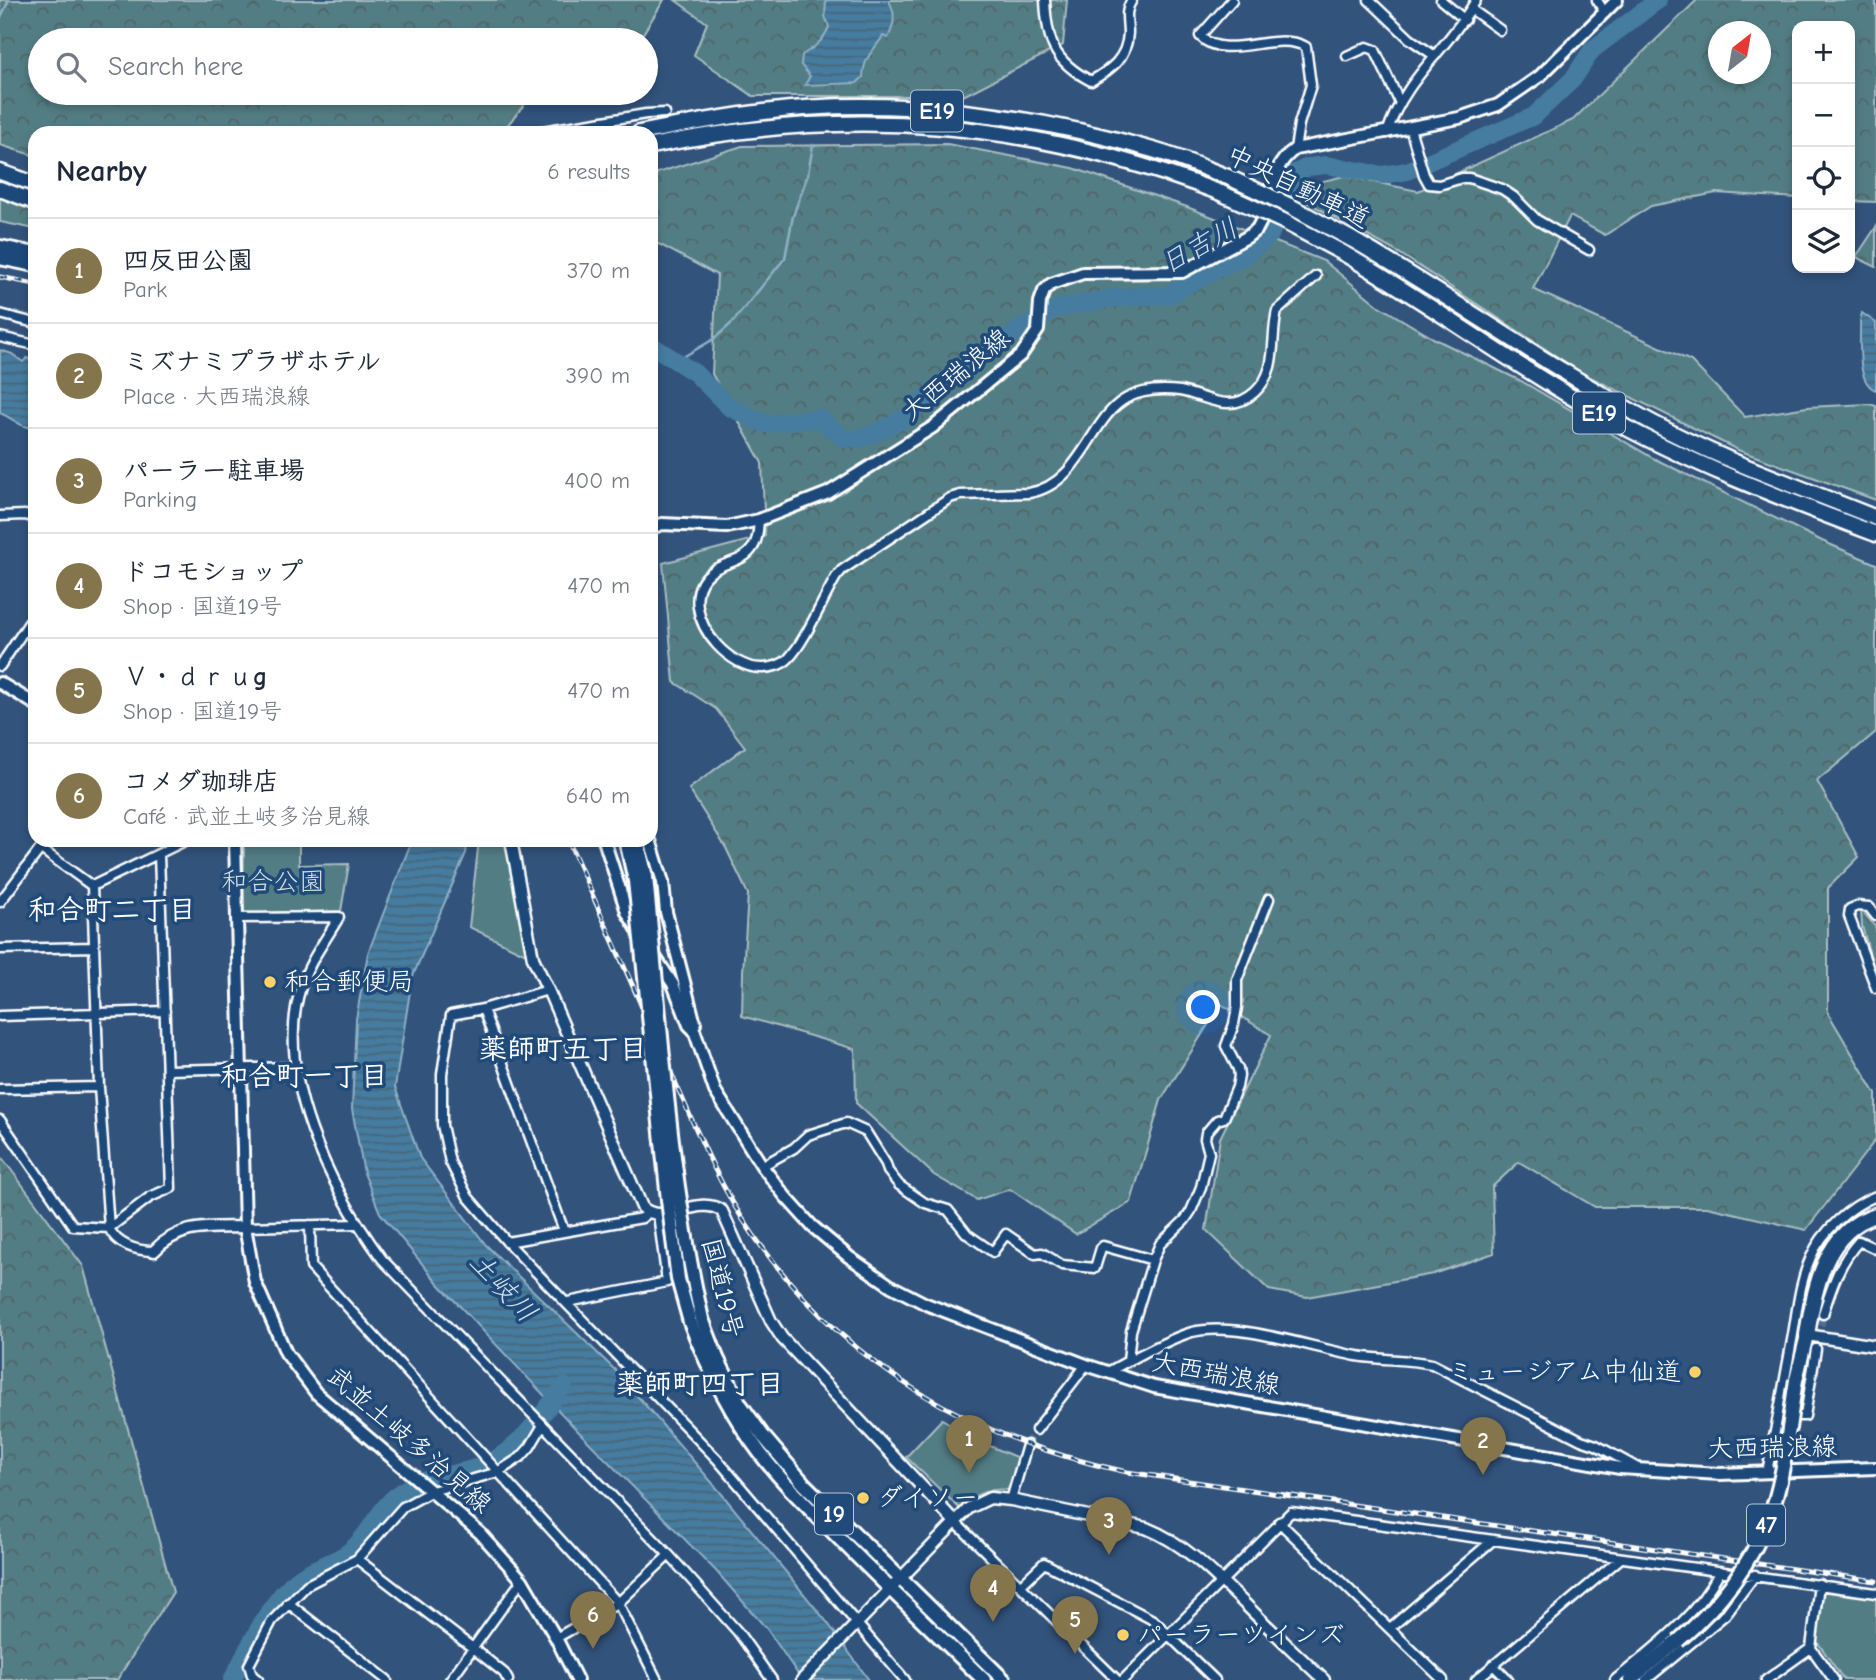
<!DOCTYPE html>
<meta charset="utf-8">
<style>
:root{--surface:#fff;--page:#f6f6f7;--text:#1f2937;--muted:#747a83;--line:#e0e1e3;--accent:#84754c}
body{margin:0;font-family:"Comic Neue","Klee One",sans-serif;background:var(--page);color:var(--text)}
.controls{position:absolute;right:21px;top:21px;display:grid;overflow:hidden;border-radius:14px;box-shadow:0 4px 10px #0003}
.controls button{width:63px;height:63px;display:grid;place-items:center;padding:0;border:0;border-bottom:2px solid var(--line);background:var(--surface);color:var(--text);font:35px sans-serif}
.compass{position:absolute;left:1708px;top:21px;width:63px;height:63px;border-radius:50%;background:var(--surface);box-shadow:0 4px 10px #0003;rotate:31deg}
.you{position:absolute;left:1204px;top:1008px;width:24px;height:24px;margin:-18px;border:5px solid #fff;border-radius:50%;background:#1a73e8;box-shadow:0 0 0 10px #1a73e833}
.badge{display:grid;place-items:center;width:46px;height:46px;border-radius:50%;background:var(--accent);color:#fff;font-size:23px;font-weight:700}
.pin{position:absolute;translate:-50% -58px;filter:drop-shadow(0 2px 4px #0008)}
.pin::after{content:'';position:absolute;top:37px;width:24px;height:21px;background:inherit;clip-path:polygon(0 0,100% 0,50% 100%)}
.list{margin:0;padding:0;list-style:none}
h2{display:flex;justify-content:space-between;align-items:center;height:91px;margin:0;padding:0 28px;font-size:30px}
h2 small{font-size:23px;font-weight:400;color:var(--muted)}
.list li{display:grid;grid-template-columns:46px 1fr auto;gap:21px;align-items:center;box-sizing:border-box;height:105px;padding:0 28px;border-top:2px solid var(--line)}
.list b{display:block;font-size:26px;white-space:nowrap}
.list p{margin:0;font-size:23px;white-space:nowrap;color:var(--muted)}
.list em{font-size:23px;font-style:normal;color:var(--muted)}
.icon{flex:none;width:38px;height:38px;fill:none;stroke:currentColor;stroke-width:2;stroke-linecap:round;stroke-linejoin:round}
.map{position:relative;flex:none;width:1876px;height:1680px;overflow:hidden}
.search{position:absolute;background:var(--surface);box-shadow:0 4px 10px #0003;left:28px;top:28px;width:630px;height:77px;display:flex;align-items:center;gap:18px;box-sizing:border-box;padding:0 24px;border-radius:38px;color:var(--muted);font-size:26px}
.panel{position:absolute;background:var(--surface);box-shadow:0 4px 10px #0003;left:28px;top:126px;width:630px;height:721px;border-radius:21px}
.map>svg:first-child{display:block}
</style>
<div class="map">
<svg width="1876" height="1680" viewBox="0 0 1876 1680">
<defs>
<pattern id="forest-crowns" width="20" height="18" patternUnits="userSpaceOnUse" patternTransform="scale(1.75)"><rect width="20" height="18" fill="#537d84"/><path d="M2 6a3 3 0 1 1 6 0M12 15a3 3 0 1 1 6 0" fill="none" stroke="#506468"/></pattern>
<pattern id="water-rules" width="6" height="5" patternUnits="userSpaceOnUse" patternTransform="scale(1.75)"><rect width="6" height="5" fill="#447ba0"/><path d="M0 2.5h6" fill="none" stroke="#486476"/></pattern>
</defs>
<rect width="100%" height="100%" fill="#32537c"/>
<filter id="ink" filterUnits="userSpaceOnUse"><feTurbulence type="fractalNoise" baseFrequency=".0143" numOctaves="2"/><feDisplacementMap in="SourceGraphic" scale="14" xChannelSelector="R" yChannelSelector="G"/><feConvolveMatrix kernelMatrix="1 2 1 2 8 2 1 2 1" color-interpolation-filters="sRGB"/></filter>
<g filter="url(#ink)">
<path fill="url(#forest-crowns)" stroke="#a9bec2" stroke-width="2" fill-rule="evenodd" d="M0 0H664L639 40H40V93H534L501 133H35V156L0 145Z
M675 0H1067L1063 45 963 96H753L694 55 707 23Z
M1697 0H1876V202L1850 201V26H1797V198L1716 193 1651 206 1605 235 1570 216 1533 289 1691 361 1745 417 1807 407 1869 404 1876 406V500L1738 450 1582 373 1399 253 1305 201 1311 184 1344 176 1418 191 1573 120ZM1718 32H1760V74H1718Z
M947 144 1073 168 1187 207 1324 261 1379 306 1433 338 1521 381 1653 458 1822 541 1876 564V732L1817 781 1859 857 1828 888V1013L1876 1094V1139L1806 1230 1707 1207H1595L1519 1162 1492 1187 1494 1253 1433 1274 1307 1297 1269 1290 1206 1230 1220 1138 1271 1035 1221 1004 1161 1100 1131 1202 1076 1234 1010 1189 977 1200 934 1175 856 1103 855 1049 742 1016 743 972 748 894 726 848 689 789 745 747 716 709 674 682 663 563 765 536 762 463 712 374 717 275 651 240V188L657 173 742 146Z
M0 197 35 209V229L0 222Z
M1876 227V267L1856 257Z
M1861 909 1876 928V976L1862 926Z
M0 1155 83 1266 173 1592 117 1680H0Z"/>
<path fill="#537d84" stroke="#a9bec2" stroke-width="2" d="M479 840H505L526 954 469 927Z
M299 844V865L349 864 341 911 243 914 244 845Z
M942 1419 981 1442 1018 1458 1011 1490C988 1488 976 1493 959 1508L906 1457Z
M1825 1582 1876 1590V1680H1844L1816 1640Z"/>
<path fill="url(#water-rules)" stroke="#8fb0c6" stroke-width="2" d="M826 0H888C897 13 894 25 888 38L883 36C873 52 864 56 863 77L857 83 805 85 810 76 801 65 802 55C814 48 823 41 829 27L825 16Z
M1862 313 1876 323V390C1855 383 1861 340 1860 321Z
M0 350 12 354 23 362 27 358 35 362V428C18 427 15 419 0 413Z
M412 840H468L466 853 412 978 395 1087 420 1158 486 1245 616 1371 721 1493 827 1622 869 1680H802L767 1629 716 1571 575 1428 438 1283 380 1213 364 1173 352 1109 356 1019 368 953Z"/>
<g fill="none" stroke-linecap="round" stroke-linejoin="round">
<path stroke="#8fb0c6" stroke-width="2.5" d="M0 19 9 0
M676 361 714 339 732 323 785 258 793 216 808 174 813 145"/>
<path stroke="#447ba0" stroke-width="18" d="M651 345 695 373 729 407 765 424 819 418 845 439 859 438 876 433 907 417 942 383 1019 330 1043 318 1050 310 1113 298 1168 295 1247 254 1270 235 1293 174 1308 167 1326 165 1383 175 1407 171 1534 116 1573 79 1592 50 1658 0
M232 1680C249 1648 270 1599 299 1578 315 1566 336 1563 351 1550 370 1535 379 1507 400 1493 424 1476 448 1477 475 1468 520 1453 536 1421 564 1386"/>
<path stroke="#516d90" stroke-width="8" stroke-dasharray="8 4" stroke-linecap="butt" d="M1816 1349 1823 1314
M1027 1445 1036 1430"/>
<g stroke="#fff" stroke-width="13">
<path id="minor" d="M1045 0C1047 42 1053 61 1091 81 1110 70 1127 59 1128 33 1128 20 1124 12 1132 0
M1232 0 1200 36C1225 63 1276 29 1306 47L1311 85 1299 124 1295 149
M1369 0 1410 39 1435 56
M1441 0 1465 20
M1597 0 1605 13
M1471 9 1500 30
M1347 56 1367 47 1375 50 1399 101
M1410 128 1424 175 1429 184 1439 185 1462 178H1469L1502 189 1514 197 1537 220 1589 250
M530 133 646 114 665 113
M1387 133C1404 79 1449 48 1476 0
M0 314 35 323
M0 337 35 345
M0 516 25 515 35 518
M759 520C758 530 758 542 751 550 742 562 725 562 714 570 686 589 698 624 717 645 728 657 746 669 763 668 771 668 782 665 788 659 805 642 823 599 836 577L842 570 950 498 960 495 1029 493C1082 484 1090 417 1127 398 1142 390 1163 389 1180 391 1207 396 1230 415 1255 392 1279 370 1270 339 1277 311L1316 276
M0 666 35 614
M41 849 92 886
M92 886 99 1087 109 1228C117 1245 136 1251 154 1251
M92 886 187 840
M0 902 47 840
M1876 916 1869 907 1857 906 1850 909 1849 916 1876 988
M237 918 339 917C326 940 309 961 301 987 273 1075 331 1189 382 1259L669 1555 738 1632 772 1680
M0 949 94 947
M548 990 483 1009 451 1015 442 1074V1125L450 1162 468 1197 507 1242 717 1459 905 1680
M483 1009 564 1231
M0 1016 165 1011
M167 1070 294 1067
M0 1089 99 1087
M0 1120 73 1226 109 1228 150 1197 171 1188 159 855
M762 1166 794 1148 808 1135 846 1123 866 1132 886 1164 888 1171 899 1185 925 1203 948 1210 967 1234 993 1252 1006 1234 1035 1254 1042 1253 1062 1265 1095 1268 1101 1248 1103 1246 1153 1260
M310 1225 311 1267 618 1603 657 1680
M245 1227 356 1224
M507 1242 642 1218 648 1213
M568 1302 667 1282 658 1214
M1823 1314C1832 1286 1839 1263 1859 1241L1876 1249
M1128 1361C1148 1351 1171 1338 1192 1332 1237 1321 1311 1348 1357 1356 1382 1360 1407 1359 1432 1364L1581 1440 1596 1445 1636 1467
M1106 1373 1128 1361 1131 1331 1153 1260 1160 1244 1185 1220 1191 1211 1201 1187 1209 1153 1205 1139 1206 1133 1217 1120 1224 1118 1237 1087 1239 1076 1238 1069 1226 1046 1234 1024 1237 1007V980L1269 899
M1788 1416H1805L1816 1349
M1036 1430 1086 1365
M1767 1472C1776 1428 1784 1384 1792 1340 1797 1313 1799 1283 1811 1257 1822 1231 1850 1206 1876 1196
M1011 1500 1027 1445
M1279 1522 1443 1680
M956 1523 1117 1680
M357 1559 474 1649 504 1673 508 1680
M1819 1584 1811 1648 1834 1680
M1021 1585 1044 1563 1153 1620 1215 1680
M288 1603 387 1680
M1390 1628 1493 1540
M556 1638 618 1603 669 1555
M1493 1665 1508 1680
M258 1680 252 1675 249 1665 272 1621 307 1585 357 1559 403 1507 432 1491 498 1472 521 1457 530 1447 543 1425
M450 1680 522 1580
M1123 1680 1291 1512 1876 1593
M1476 1680 1621 1558
M1615 1680C1653 1649 1697 1616 1720 1571
M1646 1680 1725 1615 1755 1575
M1766 1680 1811 1648"/>
</g>
<g stroke="#fff" stroke-width="15">
<path id="tertiary" d="M511 840 533 958 548 990 642 1207C663 1228 698 1193 722 1211L771 1321 782 1338 956 1523
M154 1251C181 1223 209 1228 245 1227
M1807 1335 1876 1346
M802 1680 969 1508 990 1498 1011 1500 1146 1528C1186 1544 1215 1575 1245 1604 1271 1630 1297 1655 1324 1680"/>
</g>
<g stroke="#fff" stroke-width="16">
<path id="secondary" d="M651 528 662 524 727 527 759 520 828 493 933 427 1021 355 1038 330 1040 302 1044 291 1051 284 1083 273 1182 272 1247 237 1257 229C1273 203 1267 168 1295 149L1459 118 1498 105 1540 76 1617 0
M0 683 35 704
M235 840 245 1227 255 1282 286 1353 316 1393 480 1533 522 1580 556 1638 577 1680
M604 840 627 912 641 935
M650 840 663 882 666 912 695 1024
M653 954 673 984 689 1025 694 1030 715 1091 722 1102 762 1166 785 1196 812 1226 849 1257 891 1286 926 1304 1086 1365 1154 1387 1620 1468 1720 1474 1876 1468"/>
</g>
<g stroke="#fff" stroke-width="18">
<path id="primary" d="M1796 1380 1807 1335
M1630 1680 1678 1641"/>
</g>
<g stroke="#fff" stroke-width="18">
<path id="trunk" d="M0 247 35 254
M0 258 35 265
M626 840 635 881
M637 840 646 877
M702 1319 717 1358 740 1404 763 1436 805 1485 1004 1680
M690 1322C708 1368 730 1413 760 1453 781 1481 807 1506 832 1531 882 1582 934 1631 984 1680"/>
</g>
<g stroke="#fff" stroke-width="19">
<path id="motorway" d="M639 133C680 125 722 117 764 112 893 96 1029 114 1153 150 1179 157 1204 168 1228 177
M651 146C850 105 1031 120 1221 193
M0 172 35 184
M0 189 35 202
M1351 239C1452 297 1547 366 1651 422 1723 461 1800 487 1876 518
M1343 253C1430 303 1512 365 1599 413 1688 463 1781 498 1876 534
M1807 1335C1814 1289 1825 1230 1876 1215"/>
</g>
<use href="#minor" stroke="#1f4a7a" stroke-width="8"/>
<use href="#tertiary" stroke="#1f4a7a" stroke-width="10"/>
<use href="#secondary" stroke="#1f4a7a" stroke-width="10"/>
<use href="#primary" stroke="#1f4a7a" stroke-width="12"/>
<use href="#trunk" stroke="#1f4a7a" stroke-width="12"/>
<use href="#motorway" stroke="#1f4a7a" stroke-width="14"/>
<g stroke="#fff" stroke-width="5">
<path id="rail" d="M0 277 35 284
M568 840C602 916 636 992 669 1068 694 1124 717 1183 752 1233 844 1366 971 1439 1127 1472L1876 1581"/>
</g>
<use href="#rail" stroke="#1f4a7a" stroke-width="2.5" stroke-dasharray="8" stroke-linecap="butt"/>
<g stroke="#fff" stroke-width="18" stroke-linecap="butt">
<path id="primary-bridge" d="M1678 1641C1720 1605 1754 1561 1773 1507 1786 1467 1789 1422 1796 1380"/>
</g>
<g stroke="#fff" stroke-width="18" stroke-linecap="butt">
<path id="trunk-bridge" d="M646 877C661 1025 669 1175 702 1319
M635 881 668 1200 678 1279 690 1322"/>
</g>
<g stroke="#fff" stroke-width="19" stroke-linecap="butt">
<path id="motorway-bridge" d="M1228 177 1288 205 1351 239
M1221 193 1283 221 1343 253"/>
</g>
<use href="#primary-bridge" stroke="#1f4a7a" stroke-width="12"/>
<use href="#trunk-bridge" stroke="#1f4a7a" stroke-width="12"/>
<use href="#motorway-bridge" stroke="#1f4a7a" stroke-width="14"/>
</g>
</g>
<g fill="#ffd166" stroke="#1f4a7a" stroke-width="2.5">
<circle cx="270" cy="982" r="7"/>
<circle cx="1695" cy="1372" r="7"/>
<circle cx="863" cy="1498" r="7"/>
<circle cx="1123" cy="1635" r="7"/>
</g>
<g text-anchor="middle" dominant-baseline="central" stroke-width="7" stroke-linejoin="round" paint-order="stroke">
<g fill="#1f4a7a" stroke="#bcc9d7" stroke-width="2">
<rect x="911" y="90.5" width="52" height="41" rx="5"/>
<rect x="1573" y="392.5" width="52" height="41" rx="5"/>
<rect x="815" y="1493.5" width="38" height="41" rx="5"/>
<rect x="1747" y="1504.5" width="38" height="41" rx="5"/>
</g>
<g font-size="24" font-weight="bold" fill="#fff">
<text x="937" y="111">E19</text>
<text x="1599" y="413">E19</text>
<text x="834" y="1514">19</text>
<text x="1766" y="1525">47</text>
</g>
<g font-size="26" fill="#fff" stroke="#1f4a7a">
<text transform="translate(1298 187) rotate(26)">中央自動車道</text>
<text transform="translate(956 375) rotate(-39)">大西瑞浪線</text>
<text transform="translate(722 1288) rotate(76)">国道19号</text>
<text transform="translate(1216 1374) rotate(11)">大西瑞浪線</text>
<text transform="translate(409 1440) rotate(41)">武並土岐多治見線</text>
<text transform="translate(1772 1448) rotate(-1)">大西瑞浪線</text>
</g>
<g font-size="26" fill="#d4dee0" stroke="#1f4a7a">
<text x="273" y="882">和合公園</text>
</g>
<g font-size="26" fill="#fff" stroke="#1f4a7a" text-anchor="start">
<text x="284" y="982">和合郵便局</text>
<text x="1681" y="1372" text-anchor="end">ミュージアム中仙道</text>
<text x="877" y="1498">ダイソー</text>
<text x="1137" y="1635">パーラーツインズ</text>
</g>
<g font-size="28" font-style="italic" fill="#d0dee7" stroke="#1f4a7a">
<text transform="translate(1199 246) rotate(-29)">日吉川</text>
<text transform="translate(503 1287) rotate(47)">土岐川</text>
</g>
<g font-size="28" font-weight="bold" fill="#fff" stroke="#1f4a7a">
<text x="112" y="910">和合町二丁目</text>
<text x="563" y="1049">薬師町五丁目</text>
<text x="304" y="1076">和合町一丁目</text>
<text x="700" y="1384">薬師町四丁目</text>
</g>
</g>
</svg>
<div class="controls">
<button>+</button>
<button>−</button>
<button><svg class="icon" aria-label="locate" viewBox="0 0 24 24"><circle cx="12" cy="12" r="6"/><path d="M12 2v4M12 18v4M2 12h4M18 12h4"/></svg></button>
<button><svg class="icon" aria-label="layers" viewBox="0 0 24 24"><path d="M12 4l9 5-9 5-9-5zM3 14l9 5 9-5"/></svg></button>
</div>
<svg class="compass" viewBox="-18 -18 36 36"><path d="M0-13l5 13h-10z" fill="#e53935"/><path d="M0 13l5-13h-10z" fill="#747a83"/></svg>
<div class="you"></div>
<div class="pin badge" style="left:969px;top:1473px">1</div>
<div class="pin badge" style="left:1483px;top:1475px">2</div>
<div class="pin badge" style="left:1109px;top:1555px">3</div>
<div class="pin badge" style="left:993px;top:1622px">4</div>
<div class="pin badge" style="left:1075px;top:1654px">5</div>
<div class="pin badge" style="left:593px;top:1649px">6</div>
<div class="search"><svg class="icon" aria-label="search" viewBox="0 0 24 24"><circle cx="10" cy="10" r="6"/><path d="M15 15l6 6"/></svg>Search here</div>
<section class="panel">
<h2>Nearby<small>6 results</small></h2>
<ul class="list">
<li><span class="badge">1</span><div><b>四反田公園</b><p>Park</p></div><em>370 m</em></li>
<li><span class="badge">2</span><div><b>ミズナミプラザホテル</b><p>Place · 大西瑞浪線</p></div><em>390 m</em></li>
<li><span class="badge">3</span><div><b>パーラー駐車場</b><p>Parking</p></div><em>400 m</em></li>
<li><span class="badge">4</span><div><b>ドコモショップ</b><p>Shop · 国道19号</p></div><em>470 m</em></li>
<li><span class="badge">5</span><div><b>Ｖ・ｄｒｕg</b><p>Shop · 国道19号</p></div><em>470 m</em></li>
<li><span class="badge">6</span><div><b>コメダ珈琲店</b><p>Café · 武並土岐多治見線</p></div><em>640 m</em></li>
</ul>
</section>
</div>
